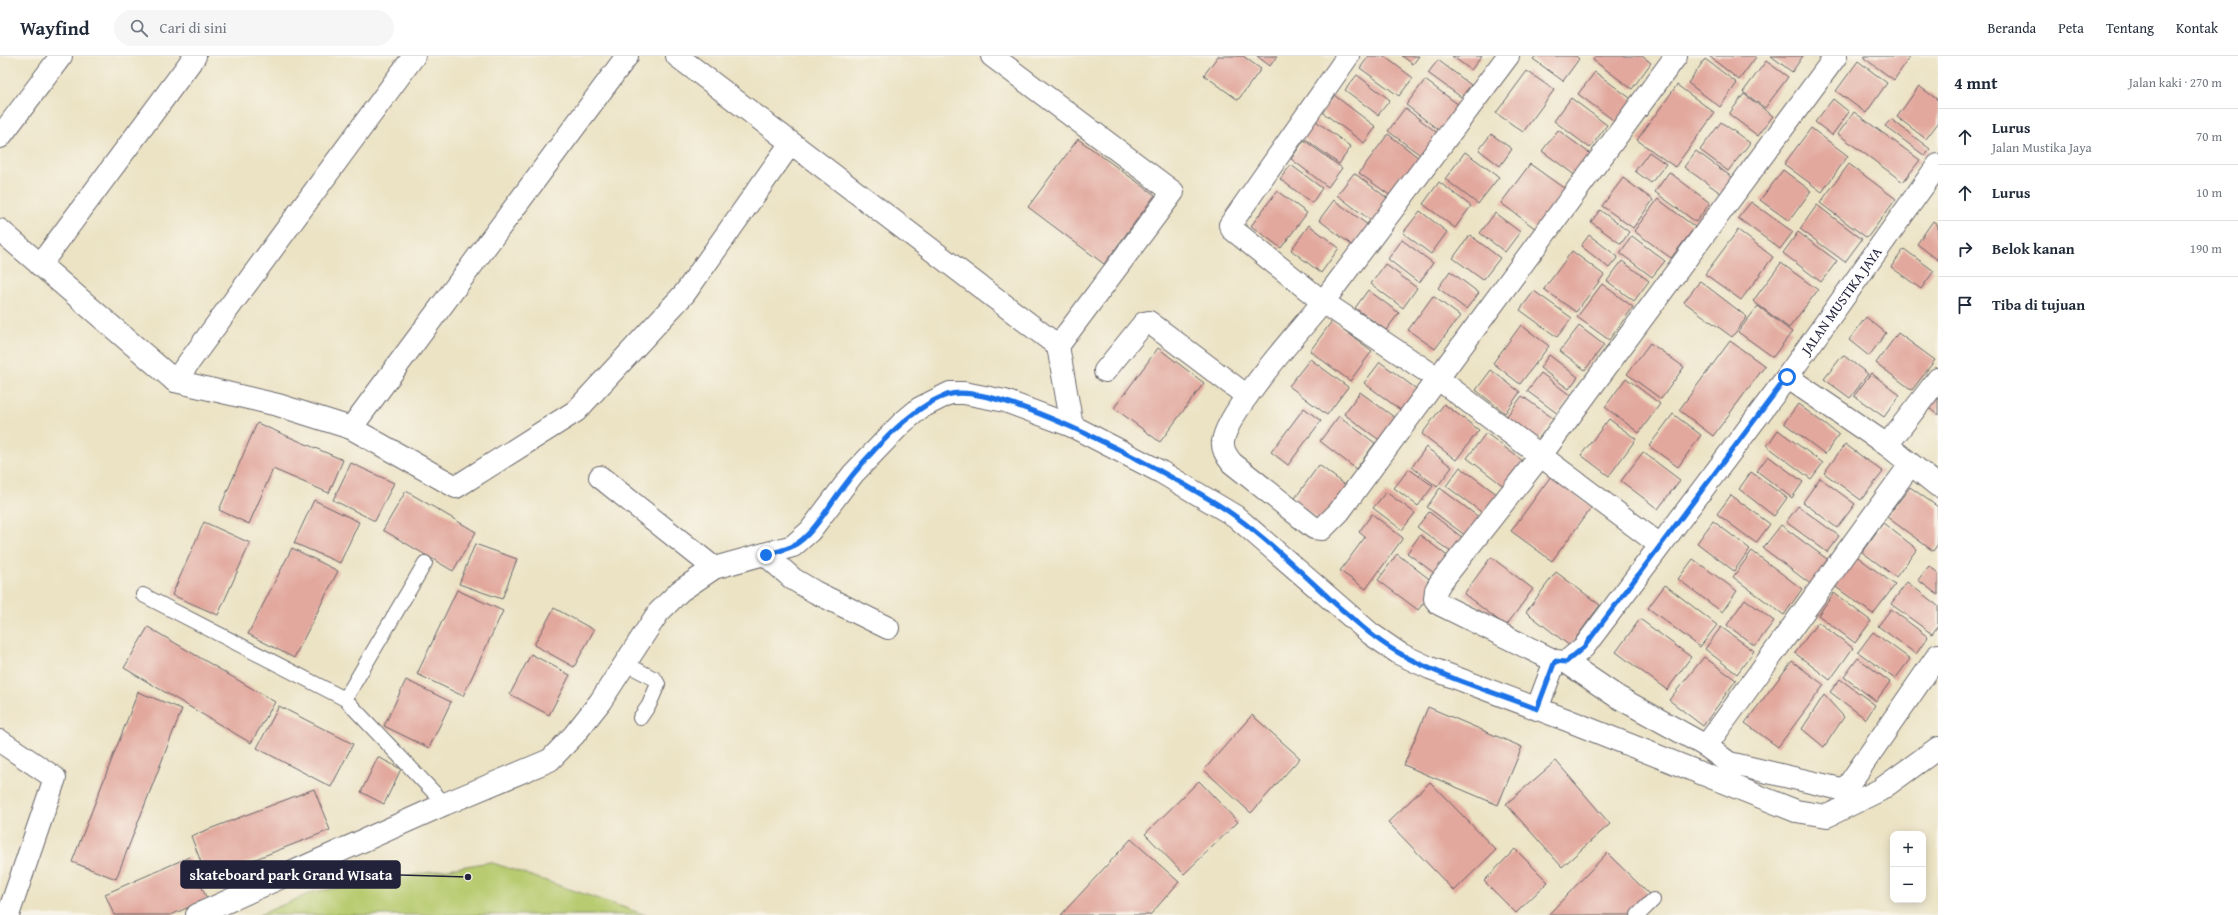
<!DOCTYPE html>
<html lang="id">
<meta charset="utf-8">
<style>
:root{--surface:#fff;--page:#f6f6f7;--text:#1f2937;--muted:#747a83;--line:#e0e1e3}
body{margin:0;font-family:"Gentium Book Plus",serif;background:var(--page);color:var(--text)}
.controls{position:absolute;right:12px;bottom:12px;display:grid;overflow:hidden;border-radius:8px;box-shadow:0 2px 10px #0003}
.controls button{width:36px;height:36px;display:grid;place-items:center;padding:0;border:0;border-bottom:1px solid var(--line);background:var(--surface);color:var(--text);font:20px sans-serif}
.stop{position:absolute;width:12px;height:12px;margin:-9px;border:3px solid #1a73e8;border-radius:50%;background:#fff}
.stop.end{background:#1a73e8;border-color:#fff;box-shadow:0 1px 4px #0008}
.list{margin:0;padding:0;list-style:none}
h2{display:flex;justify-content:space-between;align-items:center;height:52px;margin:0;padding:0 16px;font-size:17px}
h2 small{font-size:13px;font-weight:400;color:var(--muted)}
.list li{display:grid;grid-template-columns:26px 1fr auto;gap:12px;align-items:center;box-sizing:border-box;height:56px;padding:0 16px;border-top:1px solid var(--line)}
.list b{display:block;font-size:15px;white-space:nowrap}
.list p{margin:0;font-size:13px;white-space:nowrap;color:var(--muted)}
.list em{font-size:13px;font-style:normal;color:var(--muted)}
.icon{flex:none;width:22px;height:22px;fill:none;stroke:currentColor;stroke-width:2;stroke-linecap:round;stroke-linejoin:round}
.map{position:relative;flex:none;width:1938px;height:859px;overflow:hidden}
header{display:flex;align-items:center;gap:24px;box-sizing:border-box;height:56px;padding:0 20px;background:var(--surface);border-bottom:1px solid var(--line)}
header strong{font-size:19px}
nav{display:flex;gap:22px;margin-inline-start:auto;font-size:14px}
.search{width:280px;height:36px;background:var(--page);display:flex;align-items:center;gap:10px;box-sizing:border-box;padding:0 14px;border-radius:22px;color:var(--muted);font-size:15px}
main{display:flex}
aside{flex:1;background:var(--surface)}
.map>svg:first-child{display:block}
</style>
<header>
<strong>Wayfind</strong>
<div class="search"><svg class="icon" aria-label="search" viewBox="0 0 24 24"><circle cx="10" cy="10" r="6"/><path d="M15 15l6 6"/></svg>Cari di sini</div>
<nav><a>Beranda</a><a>Peta</a><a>Tentang</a><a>Kontak</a></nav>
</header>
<main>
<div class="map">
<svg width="1938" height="859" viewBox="0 0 1938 859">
<rect width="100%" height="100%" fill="#f7f3e8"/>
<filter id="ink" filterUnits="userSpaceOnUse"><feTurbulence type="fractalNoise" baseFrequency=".025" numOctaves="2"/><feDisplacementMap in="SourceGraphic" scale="8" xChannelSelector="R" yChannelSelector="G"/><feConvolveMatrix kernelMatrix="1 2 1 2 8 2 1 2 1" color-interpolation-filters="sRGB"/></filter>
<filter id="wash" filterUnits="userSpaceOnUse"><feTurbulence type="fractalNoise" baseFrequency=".012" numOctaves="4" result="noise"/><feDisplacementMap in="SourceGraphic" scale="16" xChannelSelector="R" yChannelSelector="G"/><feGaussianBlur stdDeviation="0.9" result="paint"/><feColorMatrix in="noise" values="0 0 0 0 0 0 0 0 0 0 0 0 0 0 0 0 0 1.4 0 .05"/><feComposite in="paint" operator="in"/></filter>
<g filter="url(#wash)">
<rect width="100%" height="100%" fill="#ece3c5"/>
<path fill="#b8cb6f" stroke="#6d7655" d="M490 806 646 859H259L313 836Z"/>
<g id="blocks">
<path fill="#e2a79d" d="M1218 0H1243L1261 13 1238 44 1204 19Z
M1257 0H1277L1270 10Z
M1369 0H1384L1413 22 1399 40 1360 12Z
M1402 0H1419L1413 8Z
M1452 0H1482L1471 14Z
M1536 0H1576L1579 3 1563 25 1533 3Z
M1596 0H1642L1651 7 1632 33 1593 4Z
M1709 0H1754L1756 1 1739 24Z
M1771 0H1803L1792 16Z
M1865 0H1906L1909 2 1894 24 1864 2Z
M1705 3 1737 27 1720 51 1688 27Z
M1438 4 1471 29 1461 41 1428 17Z
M1766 5 1788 21 1765 52 1743 36Z
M1858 5 1887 27 1866 57 1836 35Z
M1527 15 1554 34 1523 76 1496 57Z
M1595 16 1634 45 1617 67 1578 38Z
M1357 19 1390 44 1378 59 1345 34Z
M1425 24 1459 49 1440 75 1406 49Z
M1677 29 1715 57 1675 111 1637 84Z
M1919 30 1938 44V67L1926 83 1897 61Z
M1744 38 1773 60 1758 80 1729 58Z
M1334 39 1376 71 1364 87 1322 56Z
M1571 42 1607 69 1590 92 1554 65Z
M1833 43 1849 56 1832 79 1815 66Z
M1405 52 1440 79 1423 101 1388 75Z
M1854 56 1920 104 1903 126 1838 78Z
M1312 62 1351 91 1339 108 1300 79Z
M1891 63 1930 93 1925 100 1885 70Z
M1721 66 1750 87 1728 115 1700 94Z
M1811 72 1848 100 1822 136 1784 108Z
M1558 74 1592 99 1576 120 1542 95Z
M1388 78 1423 105 1395 143 1359 117Z
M1491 78 1512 93 1500 110 1479 94Z
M1078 83 1155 139 1104 208 1028 151Z
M1304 84 1342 112 1328 131 1291 103Z
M1696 95 1733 122 1722 138 1684 111Z
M1465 96 1499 121 1478 148 1445 123Z
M1649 96 1666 108 1651 127 1635 115Z
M1530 108 1565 133 1536 173 1501 147Z
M1849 108 1896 143 1867 182 1820 147Z
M1291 109 1322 132 1312 147 1280 123Z
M1783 114 1811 135 1789 165 1760 144Z
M1669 116 1710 147 1696 166 1655 136Z
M1354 117 1395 148 1378 170 1337 139Z
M1623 122 1653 144 1633 172 1602 150Z
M1439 126 1471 150 1455 172 1423 148Z
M1277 135 1307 157 1281 192 1251 170Z
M1658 143 1695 171 1671 202 1634 175Z
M1334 144 1372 172 1357 193 1319 164Z
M1751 146 1793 176 1780 193 1738 162Z
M1817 149 1862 183 1845 206 1800 173Z
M1600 154 1629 176 1621 188 1591 166Z
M1420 155 1447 176 1431 198 1403 177Z
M1495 157 1520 176 1505 196 1480 177Z
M1933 165 1938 169V204L1917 188Z
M1309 169 1339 192 1321 217 1291 194Z
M1738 174 1773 201 1741 244 1705 218Z
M1798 176 1837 205 1821 226 1783 197Z
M1470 179 1500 202 1483 224 1453 202Z
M1589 179 1618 201 1609 212 1581 190Z
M1632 180 1665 205 1652 221 1620 197Z
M1402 184 1433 207 1419 227 1388 203Z
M1904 193 1934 215 1921 233 1891 211Z
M1572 195 1604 219 1576 256 1544 233Z
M1622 205 1649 225 1634 245 1607 225Z
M1781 207 1818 234 1789 272 1753 245Z
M1385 208 1417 232 1403 252 1371 228Z
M1450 215 1479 237 1466 253 1438 232Z
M1700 225 1747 261 1732 281 1684 246Z
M1602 228 1633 251 1609 284 1577 261Z
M1368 234 1399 257 1386 274 1355 252Z
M1534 235 1572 262 1557 281 1520 254Z
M1433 240 1460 260 1435 293 1408 274Z
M1758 250 1792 276 1773 301 1738 276Z
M1866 261 1886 277 1869 300 1849 284Z
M1332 265 1372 295 1350 325 1310 295Z
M1521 269 1549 290 1520 328 1493 307Z
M1579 270 1604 289 1585 314 1560 295Z
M1898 277 1935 304 1912 334 1876 307Z
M1730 285 1765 310 1713 380 1679 354Z
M1650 287 1684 311 1661 343 1627 318Z
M1158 292 1204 327 1160 386 1114 352Z
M1549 299 1578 321 1569 333 1540 312Z
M1843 299 1868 318 1850 342 1824 323Z
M1310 303 1348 331 1327 359 1289 330Z
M1380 306 1422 337 1406 358 1364 327Z
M1491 314 1520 336 1505 357 1476 334Z
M1541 317 1571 340 1558 358 1527 335Z
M1871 317 1900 339 1884 361 1854 340Z
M1626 322 1660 348 1639 377 1605 351Z
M1938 333V359L1926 350Z
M1360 336 1398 364 1382 386 1344 358Z
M1522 340 1554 363 1536 387 1504 364Z
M1444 348 1479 374 1456 404 1422 378Z
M1798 348 1839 379 1825 398 1784 367Z
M1304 352 1321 365 1288 409 1271 396Z
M1673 358 1701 379 1678 411 1649 390Z
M1339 360 1375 387 1356 413 1320 385Z
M1609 363 1636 383 1609 420 1581 399Z
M257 367 343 404 329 437 273 413 249 468 219 454Z
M1778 374 1823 407 1811 423 1767 390Z
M1486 377 1524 406 1505 431 1467 402Z
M1845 388 1883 416 1861 444 1824 417Z
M1426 391 1452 411 1437 431 1412 411Z
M1643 396 1680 424 1658 453 1621 425Z
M1768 400 1803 426 1792 442 1757 415Z
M351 407 394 427 375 465 333 444Z
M1319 409 1348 431 1322 466 1293 445Z
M1460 411 1498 439 1484 458 1446 430Z
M1409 413 1433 430 1418 450 1394 432Z
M1751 416 1787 442 1774 460 1739 433Z
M1551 420 1592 451 1552 505 1511 475Z
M1820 422 1855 448 1837 472 1803 446Z
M1910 431 1938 451V488L1933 495 1887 461Z
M1440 432 1480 462 1466 480 1427 451Z
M406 435 476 476 453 515 383 474Z
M1386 436 1415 457 1402 474 1373 452Z
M1731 439 1770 468 1756 487 1717 458Z
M314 444 359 466 340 507 294 487Z
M1798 450 1839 480 1827 496 1786 466Z
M1429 456 1463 482 1452 497 1417 471Z
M1372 458 1403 482 1366 533 1340 515 1365 481 1359 476Z
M1713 465 1750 493 1734 515 1697 487Z
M204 466 250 487 218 559 172 539Z
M1883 467 1917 493 1896 521 1862 496Z
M1781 469 1831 506 1813 530 1763 492Z
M1420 479 1454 505 1441 522 1407 497Z
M475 488 517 503 502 543 459 528Z
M292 492 338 515 294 602 248 578Z
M1752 495 1802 533 1784 559 1733 521Z
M1397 498 1437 529 1418 554 1378 524Z
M1855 499 1895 529 1873 558 1833 529Z
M1491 501 1533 533 1506 570 1464 538Z
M1693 503 1737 535 1722 556 1678 523Z
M1929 510 1938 517V539L1918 524Z
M1556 516 1600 549 1570 590 1526 556Z
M1907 526 1938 550V570L1932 578 1891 548Z
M1665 529 1717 569 1700 591 1648 552Z
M457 534 503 555 463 640 417 618Z
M1834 537 1871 565 1855 587 1818 559Z
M1745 543 1774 565 1755 590 1727 569Z
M554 552 594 574 574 611 534 589Z
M1891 553 1928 581 1916 598 1878 570Z
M1640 563 1691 601 1667 634 1616 596Z
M1818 566 1853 592 1830 624 1795 597Z
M148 571 275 646 251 687 124 612Z
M1721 571 1754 595 1737 618 1705 593Z
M1873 576 1910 603 1895 623 1858 596Z
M531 598 570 619 549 659 510 638Z
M1704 601 1736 624 1703 670 1669 644Z
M1858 602 1890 626 1876 645 1844 621Z
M1792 605 1824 629 1778 691 1745 667Z
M1840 623 1875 649 1866 663 1830 636Z
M406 624 451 646 429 692 384 670Z
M138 636 182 653 116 823 72 806Z
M1824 639 1844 661 1824 691 1802 673Z
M279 650 353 688 331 731 257 692Z
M1428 651 1522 691 1498 749 1404 709Z
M1252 659 1300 702 1251 757 1204 714Z
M378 701 401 713 384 748 361 736Z
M1556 705 1610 768 1562 811 1506 748Z
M1199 725 1238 766 1184 818 1145 778Z
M1430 726 1496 794 1454 835 1388 766Z
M314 733 330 774 207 822 191 780Z
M1131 783 1179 826 1150 859H1061Z
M1515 793 1548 826 1516 857 1484 825Z
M1607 797 1652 841 1634 859H1548Z
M189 801 207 843 171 859H114L105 838Z"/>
</g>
</g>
<g filter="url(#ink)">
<use href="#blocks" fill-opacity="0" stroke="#69666b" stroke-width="1"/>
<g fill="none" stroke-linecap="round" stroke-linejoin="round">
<g stroke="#69666b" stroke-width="16">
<path id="lane" d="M425 507 345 643 445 748
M143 539 345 643
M626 608 655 623 658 628 649 649 640 662
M1638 859 1653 844"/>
</g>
<g stroke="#69666b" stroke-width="24">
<g id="street">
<path d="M677 0 1058 290 1173 136 992 0"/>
<path d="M1348 0 1230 169 1232 173 1323 246C1302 272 1225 357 1223 386 1222 394 1227 401 1232 407L1314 472 1322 473 1339 456 1676 0"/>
<path d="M1508 0 1323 246 1437 322 1660 489"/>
<path d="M1836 0 1541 399 1440 527 1436 534 1435 543 1439 548 1555 605 1566 606 1616 640 1706 690 1729 707 1845 734 1938 599"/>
<path d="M0 81 61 0"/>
<path d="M0 174 175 325 278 349 351 372 456 431 576 355 685 237 791 87"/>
<path d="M40 209 195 0"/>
<path d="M1058 290 1072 370"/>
<path d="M1105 315 1144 267 1149 266 1247 340"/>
<path d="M1787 321 1887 389 1938 430"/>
<path d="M175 325 414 0"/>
<path d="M351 372 627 0"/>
<path d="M1887 389 1938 323"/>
<path d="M600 421 714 512"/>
<path d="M766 499 793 523 815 536 888 572"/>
<path id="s1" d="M1566 606 1584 591 1787 321 1938 109"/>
<path d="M1537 653 1555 605"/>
<path d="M0 685 55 722 8 859"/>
<path d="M1706 690 1910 409"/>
<path d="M197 859 445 748 550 704 574 679 600 646 658 557 680 535 714 512 793 490 810 475 853 418 902 367 920 352 950 337H964L1005 345 1072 370 1161 416 1235 460 1371 578 1400 598 1430 612 1567 664 1796 755 1827 760 1880 734 1938 692"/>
</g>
</g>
<use href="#lane" stroke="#fff" stroke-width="14"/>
<use href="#street" stroke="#fff" stroke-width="22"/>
</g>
</g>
<g fill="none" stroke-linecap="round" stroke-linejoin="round" filter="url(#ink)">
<path stroke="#1a73e8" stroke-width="5" d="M766 499C775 496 785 494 793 490 814 478 827 452 841 434 864 403 910 351 947 339 997 322 1191 428 1235 460 1272 487 1306 521 1340 552 1359 568 1377 585 1399 597 1438 620 1494 636 1537 653L1555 605 1566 606 1584 591 1787 321"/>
</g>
<g text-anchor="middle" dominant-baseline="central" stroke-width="4" stroke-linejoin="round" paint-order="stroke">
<g font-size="14" fill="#22223b" stroke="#f7f3e8">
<text stroke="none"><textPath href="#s1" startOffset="455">JALAN MUSTIKA JAYA</textPath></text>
</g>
</g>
<path fill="none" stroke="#22223b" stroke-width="1.5" d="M468 821L400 819"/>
<circle fill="#22223b" stroke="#f7f3e8" stroke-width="1.5" cx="468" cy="821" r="4"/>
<rect fill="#22223b" stroke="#22223b" stroke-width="1.5" x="181" y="805" width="219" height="27" rx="4"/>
<g font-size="15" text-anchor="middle" font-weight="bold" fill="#fff">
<text x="291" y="824">skateboard park Grand WIsata</text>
</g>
</svg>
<div class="controls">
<button>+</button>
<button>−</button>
</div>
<div class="stop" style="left:1787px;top:321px"></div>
<div class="stop end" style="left:766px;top:499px"></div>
</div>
<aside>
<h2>4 mnt<small>Jalan kaki · 270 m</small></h2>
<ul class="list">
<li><svg class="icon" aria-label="ahead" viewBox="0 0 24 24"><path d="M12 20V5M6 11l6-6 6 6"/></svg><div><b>Lurus</b><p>Jalan Mustika Jaya</p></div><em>70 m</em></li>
<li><svg class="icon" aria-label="ahead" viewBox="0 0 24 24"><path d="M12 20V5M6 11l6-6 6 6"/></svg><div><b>Lurus</b></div><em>10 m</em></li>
<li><svg class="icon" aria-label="right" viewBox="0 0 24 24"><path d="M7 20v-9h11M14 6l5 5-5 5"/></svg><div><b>Belok kanan</b></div><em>190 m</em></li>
<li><svg class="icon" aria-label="arrive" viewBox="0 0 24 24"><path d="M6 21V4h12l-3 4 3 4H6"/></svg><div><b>Tiba di tujuan</b></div></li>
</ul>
</aside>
</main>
